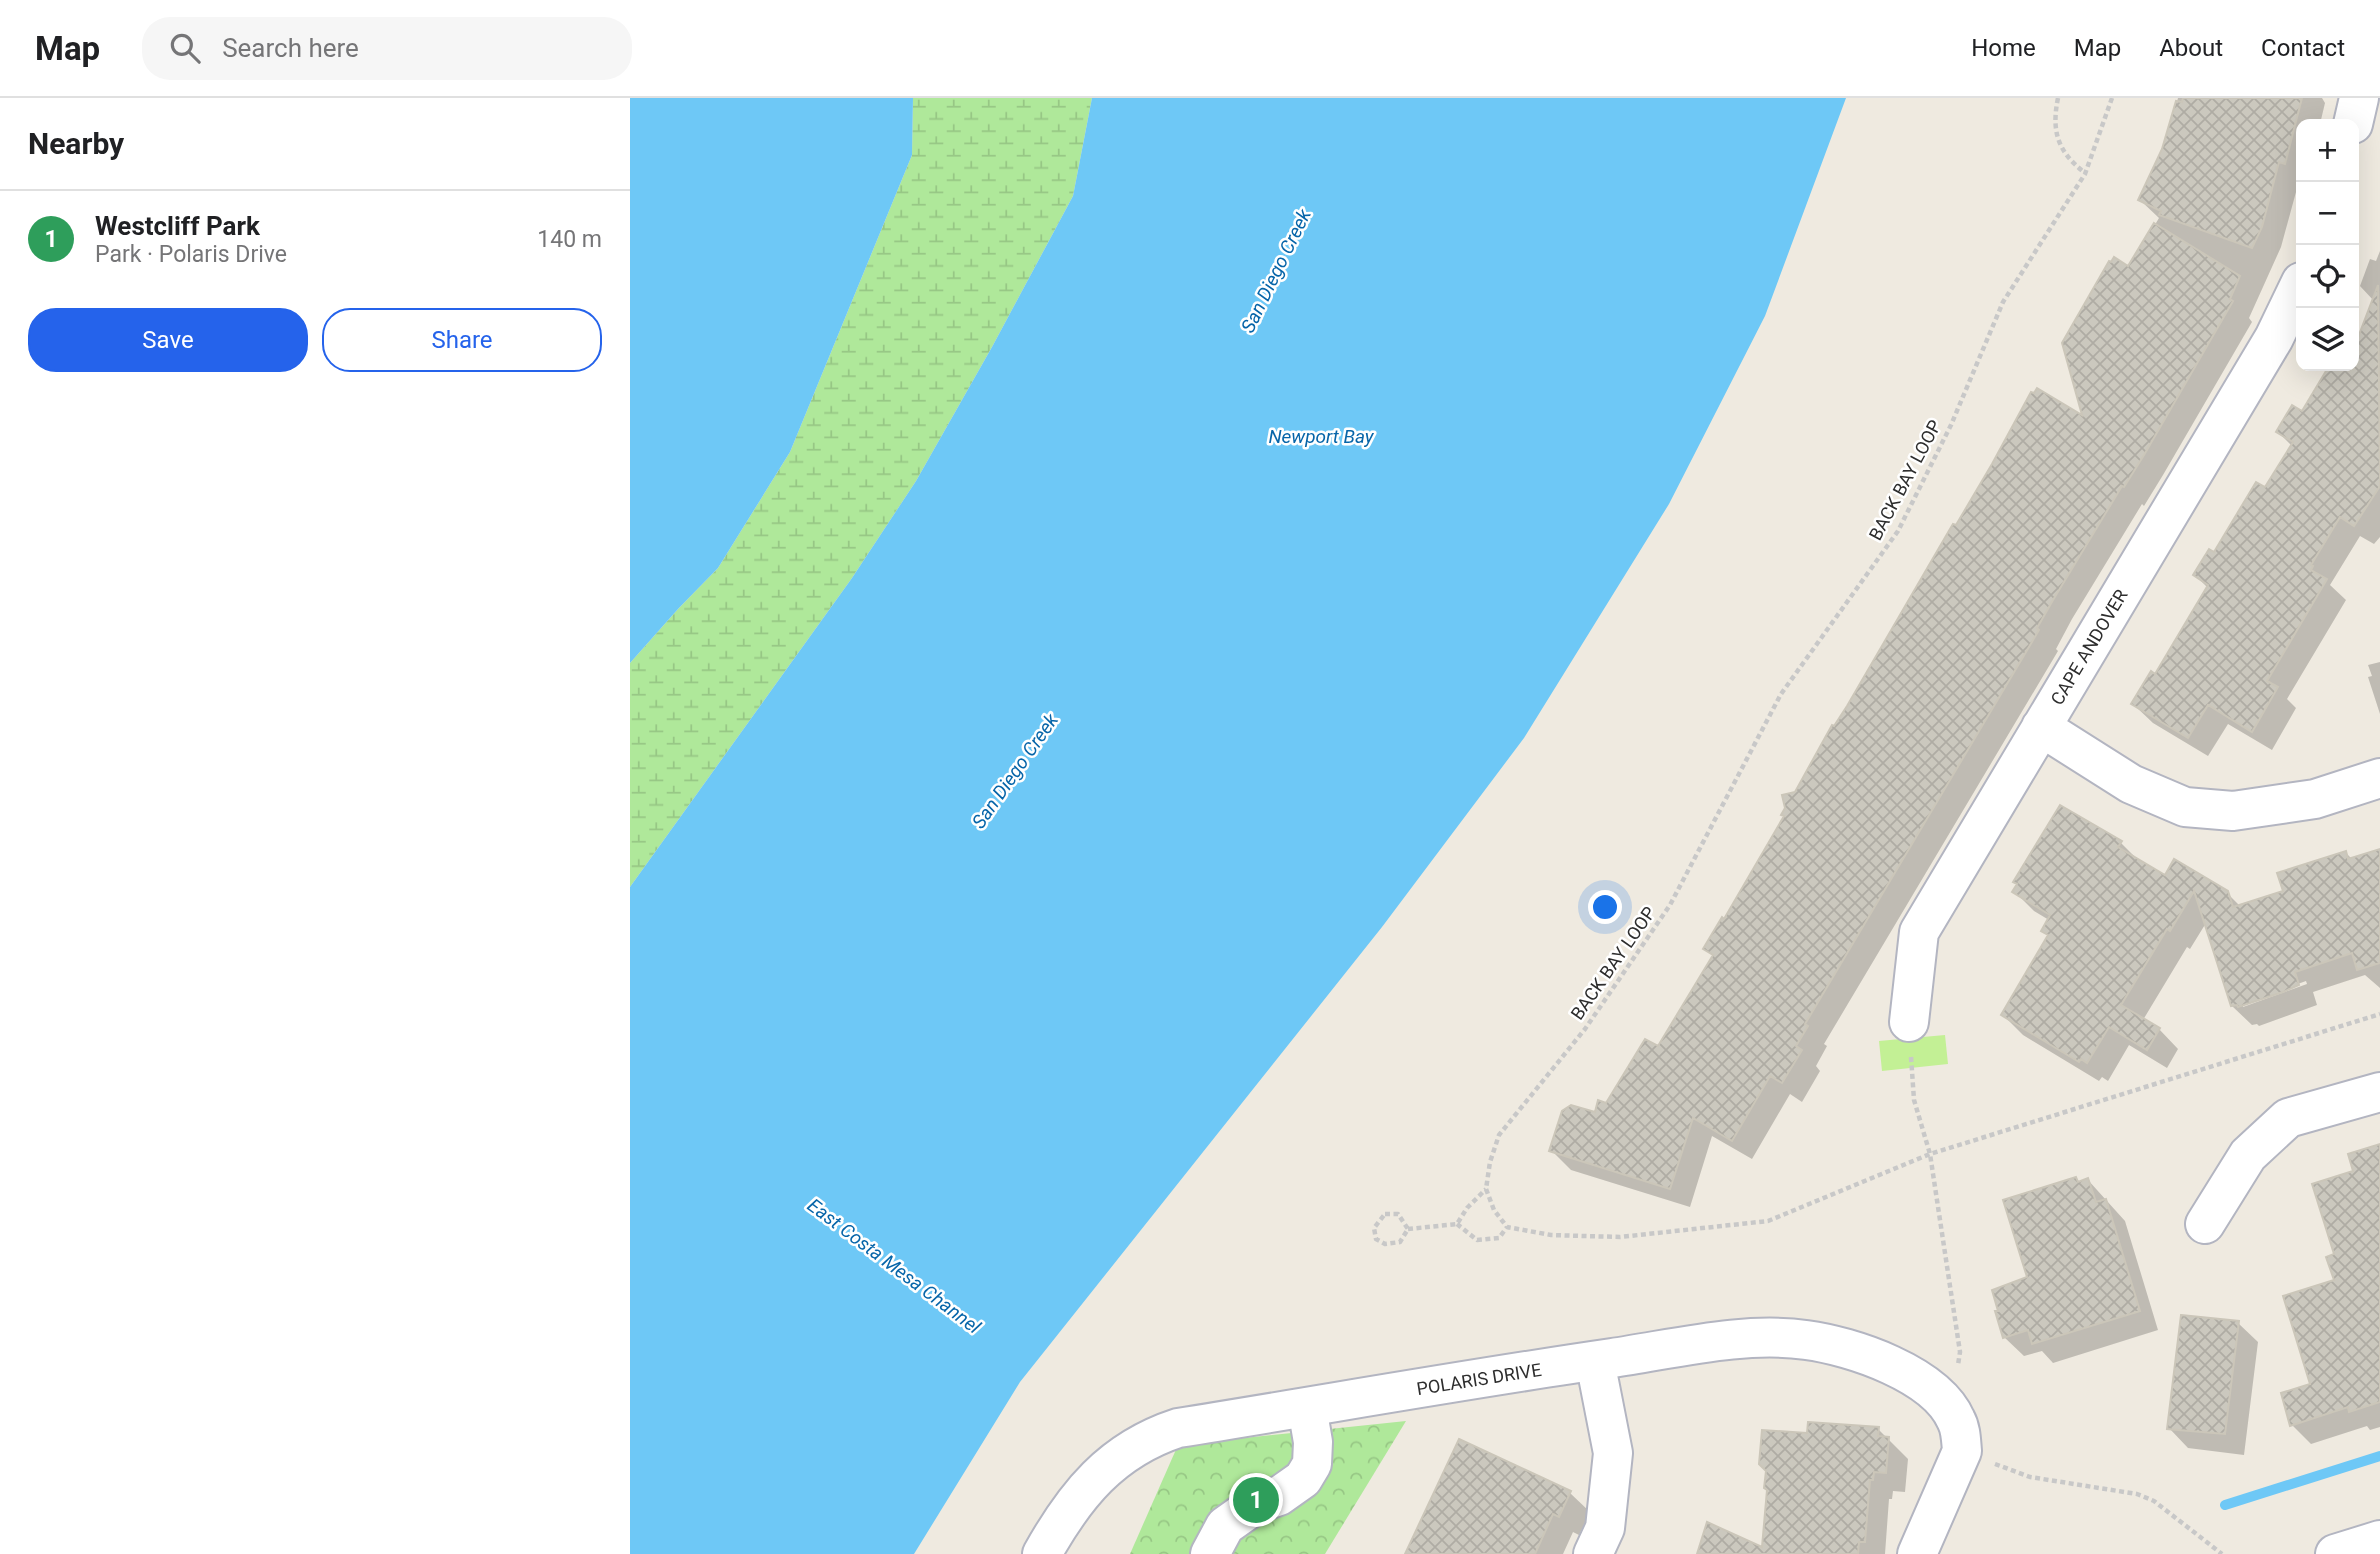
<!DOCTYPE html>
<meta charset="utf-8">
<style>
:root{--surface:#fff;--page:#f6f6f6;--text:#202124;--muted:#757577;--line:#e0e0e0;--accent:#2563eb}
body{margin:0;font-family:Roboto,sans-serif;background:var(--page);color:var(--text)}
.controls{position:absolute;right:21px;top:21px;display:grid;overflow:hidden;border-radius:14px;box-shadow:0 7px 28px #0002}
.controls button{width:63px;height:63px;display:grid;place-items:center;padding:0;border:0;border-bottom:2px solid var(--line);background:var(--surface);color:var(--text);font:35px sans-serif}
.you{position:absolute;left:976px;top:810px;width:24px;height:24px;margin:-18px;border:5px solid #fff;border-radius:50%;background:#1a73e8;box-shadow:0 0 0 10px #1a73e833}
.badge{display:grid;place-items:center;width:46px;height:46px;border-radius:50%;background:var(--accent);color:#fff;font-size:23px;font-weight:700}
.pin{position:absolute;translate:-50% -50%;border:4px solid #fff;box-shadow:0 2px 7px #0006}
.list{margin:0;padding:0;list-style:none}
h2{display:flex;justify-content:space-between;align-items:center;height:91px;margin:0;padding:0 28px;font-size:30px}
h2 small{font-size:23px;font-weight:400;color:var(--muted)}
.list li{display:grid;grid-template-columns:46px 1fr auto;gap:21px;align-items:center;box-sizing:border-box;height:98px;padding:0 28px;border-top:2px solid var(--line)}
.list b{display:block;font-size:26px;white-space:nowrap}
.list p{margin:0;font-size:23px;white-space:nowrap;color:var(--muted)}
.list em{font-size:23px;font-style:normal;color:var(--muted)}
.actions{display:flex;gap:14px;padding:21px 28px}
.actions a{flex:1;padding:16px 0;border:2px solid var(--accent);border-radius:28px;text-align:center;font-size:24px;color:var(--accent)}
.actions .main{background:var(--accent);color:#fff}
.icon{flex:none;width:38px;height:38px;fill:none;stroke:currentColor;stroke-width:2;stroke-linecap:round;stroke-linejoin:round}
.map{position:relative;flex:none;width:1750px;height:1456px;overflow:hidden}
header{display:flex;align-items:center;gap:42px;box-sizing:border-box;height:98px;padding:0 35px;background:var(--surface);border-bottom:2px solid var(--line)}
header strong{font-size:33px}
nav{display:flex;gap:38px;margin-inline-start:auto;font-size:24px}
.search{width:490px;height:63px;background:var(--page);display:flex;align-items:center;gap:18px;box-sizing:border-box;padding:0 24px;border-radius:28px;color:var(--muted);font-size:26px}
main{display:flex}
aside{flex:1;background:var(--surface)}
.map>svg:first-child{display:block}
</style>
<header>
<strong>Map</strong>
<div class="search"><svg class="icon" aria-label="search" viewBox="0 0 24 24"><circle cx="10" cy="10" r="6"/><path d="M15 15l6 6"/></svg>Search here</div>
<nav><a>Home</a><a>Map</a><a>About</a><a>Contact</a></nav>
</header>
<main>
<aside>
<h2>Nearby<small></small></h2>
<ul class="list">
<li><span class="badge" style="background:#2e9e5b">1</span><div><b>Westcliff Park</b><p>Park · Polaris Drive</p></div><em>140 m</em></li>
</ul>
<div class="actions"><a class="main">Save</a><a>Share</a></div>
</aside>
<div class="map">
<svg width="1750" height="1456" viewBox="0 0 1750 1456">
<defs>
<pattern id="wetland-marsh" width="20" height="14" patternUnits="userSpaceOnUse" patternTransform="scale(1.75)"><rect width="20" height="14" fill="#afe89a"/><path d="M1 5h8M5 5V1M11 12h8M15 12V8" fill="none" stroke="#97c785"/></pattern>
<pattern id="park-crowns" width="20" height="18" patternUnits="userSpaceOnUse" patternTransform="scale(1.75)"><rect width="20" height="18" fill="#afe89a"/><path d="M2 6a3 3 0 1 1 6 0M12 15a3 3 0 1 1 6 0" fill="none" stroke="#97c785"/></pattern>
<pattern id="building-cross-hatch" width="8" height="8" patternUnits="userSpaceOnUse" patternTransform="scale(1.75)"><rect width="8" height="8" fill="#cbc8be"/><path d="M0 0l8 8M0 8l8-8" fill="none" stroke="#afaca4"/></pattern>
</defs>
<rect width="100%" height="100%" fill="#efeae0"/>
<path fill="url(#wetland-marsh)" d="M283 0H462L443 98 362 249 286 383 222 480 0 789V565L48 511 88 470 160 354 282 57Z"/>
<path fill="url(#park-crowns)" d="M776 1323 695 1456H500L548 1347Z"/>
<path fill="#c3f095" d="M1315 937 1318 966 1252 973 1249 943Z"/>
<path fill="#6ec8f6" d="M0 0H283L282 57 160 354 88 470 48 511 0 565Z
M462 0H1216L1135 218 1039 406 894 640 752 829 390 1284 284 1456H0V789L222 480 286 383 362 249 443 98Z"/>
<path fill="#0003" fill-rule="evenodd" d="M1548 0H1692L1695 5 1690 26H1671V83H1669L1651 149 1619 220 1622 224 1533 377 1514 408 1512 406 1442 521 1426 551 1428 553 1194 946 1197 948 1186 968 1190 973 1172 1004 1160 996 1122 1061 1082 1038 1060 1109 941 1072 921 1052 977 1007 1029 951 1084 859 1075 850 1095 824 1156 719 1166 695 1327 429 1455 320 1499 170 1529 120 1510 102 1534 51Z
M1750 153V439L1744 446 1730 438 1700 487 1716 502 1657 601 1666 610 1642 652 1598 626 1578 658 1523 625 1503 606 1526 578 1578 490 1565 477 1584 457 1636 392 1662 348 1648 334 1672 315 1701 268H1724V250L1744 203 1730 188 1740 161 1746 163Z
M1750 564V616L1738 579 1742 578 1738 567Z
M1491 745 1511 765 1535 779 1597 795 1610 808 1655 794 1716 755 1722 761 1750 753V890L1735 877 1683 894 1687 907 1629 928 1627 926 1622 927 1602 908 1576 825 1560 851 1557 849 1513 922 1529 931 1548 951 1537 970 1499 947 1478 983 1472 979 1469 983 1393 937 1373 917 1419 839 1413 832 1419 822 1404 813 1385 794ZM1676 883 1677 886 1613 909V906Z
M1750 1048V1329L1740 1332 1737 1328 1681 1346 1662 1327 1682 1287 1706 1184V1158L1725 1074Z
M1446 1081 1450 1085 1458 1082 1495 1123 1528 1232 1423 1265 1412 1253 1394 1258 1374 1239 1399 1180Z
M1608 1225 1628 1244 1614 1357 1558 1350 1539 1330Z
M1248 1331 1278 1361 1275 1394 1263 1393 1262 1401H1259L1255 1456H1068L1134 1452 1178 1337Z
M940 1395 960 1414 949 1437 943 1434 933 1456H777Z"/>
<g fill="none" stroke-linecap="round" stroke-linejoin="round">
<path stroke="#6ec8f6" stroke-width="10" d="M1595 1407 1750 1358"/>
</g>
<path fill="url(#building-cross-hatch)" stroke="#cbc6b9" stroke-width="2" d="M1553 0H1672L1655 66 1649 64 1632 129 1622 150 1529 117 1531 113 1508 102 1532 51 1546 3 1552 4Z
M1524 125 1610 178 1600 201 1603 203 1514 357 1494 389 1492 388 1423 502 1407 530 1409 532 1175 926 1178 928 1166 948 1172 952 1152 985 1140 978 1102 1043 1063 1020 1040 1091 919 1053 932 1013 941 1007 965 1014 968 1002 976 1005 1015 941 1028 948 1083 857 1073 851 1092 819 1094 821 1154 718 1151 717 1155 710 1152 697 1165 694 1202 627 1204 628 1217 608 1320 431 1323 426 1326 427 1362 366 1401 294 1404 295 1407 290 1452 317 1432 245 1479 163 1481 164 1484 159 1498 168Z
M1748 187 1750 388 1724 428 1710 419 1681 467 1683 468 1681 472 1697 481 1637 583 1648 589 1622 634 1578 607 1558 640 1501 606 1521 573 1525 576 1578 487 1563 477 1579 451 1584 454 1626 384 1635 389 1663 344 1646 334 1662 307 1672 313 1699 268H1724V250Z
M1430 707 1492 743 1488 749 1535 777 1544 761 1598 793 1603 809 1653 793 1647 775 1716 753 1718 761 1750 751V865L1727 872 1722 855 1665 874 1669 887 1653 894 1608 909 1607 907 1601 908 1564 793 1540 833 1537 831 1491 907 1530 930 1517 952 1479 929 1457 965 1451 961 1449 964 1371 917 1418 837 1411 833 1420 817 1382 794 1387 786 1383 784Z
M1750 1046V1304L1719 1314 1718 1309 1660 1328 1651 1295 1680 1286 1653 1198 1704 1182 1696 1159 1704 1156 1682 1086 1723 1073 1718 1056Z
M1446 1079 1448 1084 1458 1080 1466 1104 1476 1101 1510 1213 1402 1246 1398 1232 1373 1240 1365 1213H1368L1362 1192 1397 1179 1373 1102Z
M1551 1217 1609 1223 1595 1336 1537 1331Z
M1178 1324 1249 1329 1248 1338 1259 1339 1256 1375 1244 1374 1243 1382H1240L1235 1444H1229L1228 1456H1067L1077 1424 1132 1449 1137 1392 1134 1390 1136 1373 1129 1366 1132 1332 1177 1335Z
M829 1341 941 1393 929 1419 923 1416 905 1456H775Z"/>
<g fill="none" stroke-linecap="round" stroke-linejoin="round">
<g stroke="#b3b5c1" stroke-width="42">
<path id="minor" d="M1723 26 1729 0
M1411 629 1501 686 1555 709 1603 713 1685 701 1750 680
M1279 924 1289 834 1644 240 1671 184
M1575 1126 1618 1057 1658 1020 1750 994
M412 1456C445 1397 481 1352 548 1330 692 1307 837 1281 982 1260 1044 1251 1114 1233 1176 1242 1222 1248 1306 1276 1326 1322 1331 1331 1331 1342 1332 1353L1287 1456
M580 1456 595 1428 626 1406 649 1398 673 1381 682 1366 683 1344 677 1309
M963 1456 975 1430 983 1355 965 1263
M1705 1456 1750 1442"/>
</g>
<path stroke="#c8c8c8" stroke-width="4.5" stroke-dasharray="5 3.5" stroke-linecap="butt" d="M1428 0C1421 34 1428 54 1455 75
M1482 0 1455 76 1373 204 1321 327 1268 433 1151 596 1040 807 955 931 869 1037 860 1064 856 1091 864 1112 877 1129 921 1137 990 1139 1138 1123 1300 1056 1750 916
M1281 959 1284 1002 1300 1056 1330 1254 1328 1267
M755 1116H768L778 1131 770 1144 755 1146 746 1141 744 1130Z
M827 1126 847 1142 869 1140 877 1129
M778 1131 827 1126 837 1110 856 1091
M1365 1366 1400 1379 1507 1396 1524 1403 1592 1456"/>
<use href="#minor" stroke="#fff" stroke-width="38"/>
</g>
<g text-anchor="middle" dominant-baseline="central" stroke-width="5" stroke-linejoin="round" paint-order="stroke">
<g font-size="18" fill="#2d2d2d" stroke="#fff">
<text transform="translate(1275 382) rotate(-62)">BACK BAY LOOP</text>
<text transform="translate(1459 549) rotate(-59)">CAPE ANDOVER</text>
<text transform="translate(983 865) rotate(-55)">BACK BAY LOOP</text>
<text transform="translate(849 1281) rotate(-9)">POLARIS DRIVE</text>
</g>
<g font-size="19" font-style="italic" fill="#0665a9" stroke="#fff">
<text transform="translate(646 173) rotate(-64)">San Diego Creek</text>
<text x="691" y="338">Newport Bay</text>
<text transform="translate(385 673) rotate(-55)">San Diego Creek</text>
<text transform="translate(264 1168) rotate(37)">East Costa Mesa Channel</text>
</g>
</g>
</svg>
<div class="controls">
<button>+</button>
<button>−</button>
<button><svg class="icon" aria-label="locate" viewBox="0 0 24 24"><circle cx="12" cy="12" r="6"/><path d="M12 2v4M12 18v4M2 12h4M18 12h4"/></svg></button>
<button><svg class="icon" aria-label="layers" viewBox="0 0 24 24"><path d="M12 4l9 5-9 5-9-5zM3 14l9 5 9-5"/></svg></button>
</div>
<div class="you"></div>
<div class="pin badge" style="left:626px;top:1402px;background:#2e9e5b">1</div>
</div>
</main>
